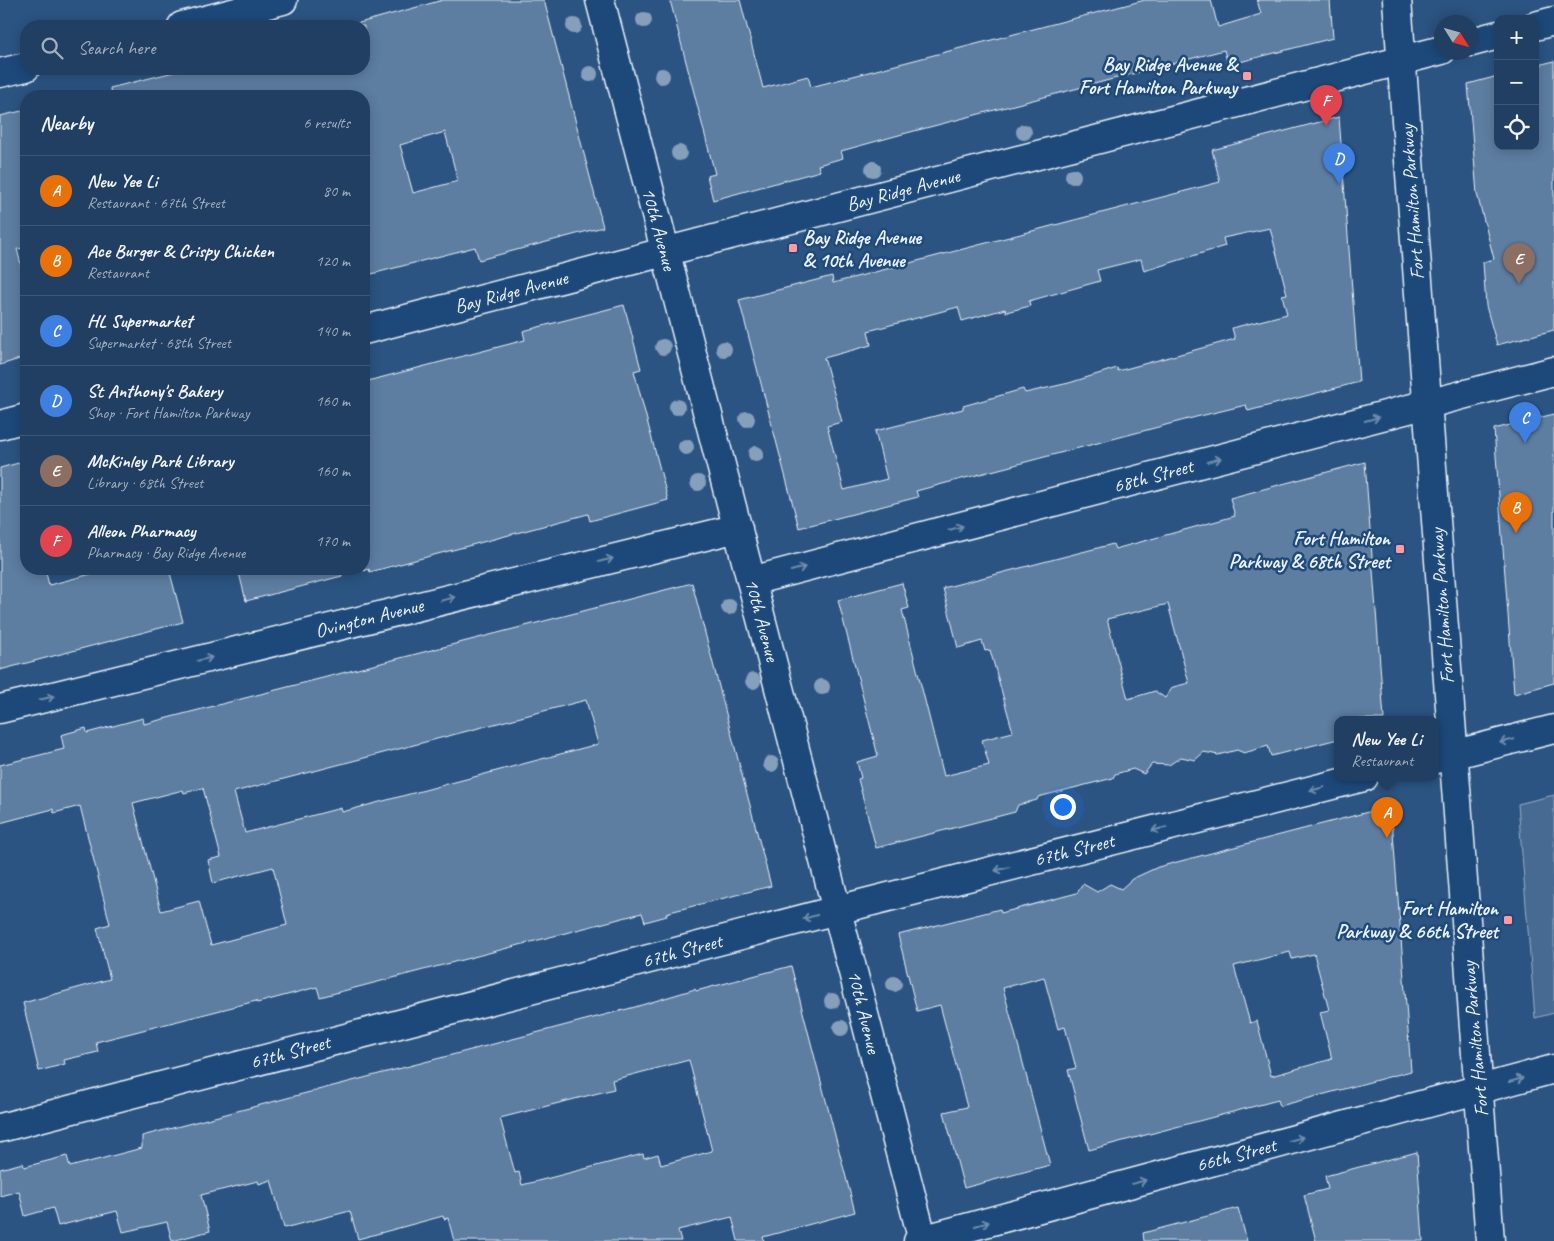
<!DOCTYPE html>
<meta charset="utf-8">
<style>
:root{--surface:#203f62;--page:#2d4a6b;--text:#f1f3f6;--muted:#a2afbe;--line:#3d5877;--accent:#ff9aa2}
body{margin:0;font-family:Caveat,sans-serif;background:var(--page);color:var(--text)}
.controls{position:absolute;right:15px;top:15px;display:grid;overflow:hidden;border-radius:10px;box-shadow:0 2px 12px #0003}
.controls button{width:45px;height:45px;display:grid;place-items:center;padding:0;border:0;border-bottom:1px solid var(--line);background:var(--surface);color:var(--text);font:25px sans-serif}
.compass{position:absolute;left:1434px;top:15px;width:45px;height:45px;border-radius:50%;background:var(--surface);box-shadow:0 2px 12px #0003;rotate:127deg}
.you{position:absolute;left:1062px;top:806px;width:18px;height:18px;margin:-12px;border:4px solid #fff;border-radius:50%;background:#1a73e8;box-shadow:0 0 0 8px #1a73e833}
.badge{display:grid;place-items:center;width:32px;height:32px;border-radius:50%;background:var(--accent);color:#fff;font-size:16px;font-weight:700}
.pin{position:absolute;translate:-50% -41px;filter:drop-shadow(0 1px 2px #0008)}
.pin::after{content:'';position:absolute;top:26px;width:18px;height:15px;background:inherit;clip-path:polygon(0 0,100% 0,50% 100%)}
.popup{position:absolute;left:1334px;top:716px;width:105px;height:65px;box-sizing:border-box;display:grid;place-content:center;border-radius:10px;background:var(--surface);filter:drop-shadow(0 1px 4px #0005);font-size:16px;white-space:nowrap;color:var(--muted)}
.popup b{font-size:19px;color:var(--text)}
.popup::after{content:'';position:absolute;left:50%;top:100%;margin-left:-10px;border:10px solid transparent;border-top-color:var(--surface)}
.list{margin:0;padding:0;list-style:none}
h2{display:flex;justify-content:space-between;align-items:center;height:65px;margin:0;padding:0 20px;font-size:21px}
h2 small{font-size:16px;font-weight:400;color:var(--muted)}
.list li{display:grid;grid-template-columns:32px 1fr auto;gap:15px;align-items:center;box-sizing:border-box;height:70px;padding:0 20px;border-top:1px solid var(--line)}
.list b{display:block;font-size:19px;white-space:nowrap}
.list p{margin:0;font-size:16px;white-space:nowrap;color:var(--muted)}
.list em{font-size:16px;font-style:normal;color:var(--muted)}
.icon{flex:none;width:28px;height:28px;fill:none;stroke:currentColor;stroke-width:2;stroke-linecap:round;stroke-linejoin:round}
.map{position:relative;flex:none;width:1554px;height:1241px;overflow:hidden}
.search{position:absolute;background:var(--surface);box-shadow:0 2px 12px #0003;left:20px;top:20px;width:350px;height:55px;display:flex;align-items:center;gap:12px;box-sizing:border-box;padding:0 18px;border-radius:20px;color:var(--muted);font-size:19px}
.panel{position:absolute;background:var(--surface);box-shadow:0 2px 12px #0003;left:20px;top:90px;width:350px;height:485px;border-radius:20px}
.map>svg:first-child{display:block}
</style>
<div class="map">
<svg width="1554" height="1241" viewBox="0 0 1554 1241">
<rect width="100%" height="100%" fill="#2b5482"/>
<filter id="ink" filterUnits="userSpaceOnUse"><feTurbulence type="fractalNoise" baseFrequency=".02" numOctaves="2"/><feDisplacementMap in="SourceGraphic" scale="10" xChannelSelector="R" yChannelSelector="G"/><feConvolveMatrix kernelMatrix="1 2 1 2 8 2 1 2 1" color-interpolation-filters="sRGB"/></filter>
<g filter="url(#ink)">
<path fill="#476b93" stroke="#98aec6" d="M1554 795V1013L1535 1018 1518 804Z"/>
<path fill="#5d7da1" stroke="#e8f1f8" fill-rule="evenodd" d="M443 0H544L603 227 479 260 475 247 364 276V96H111L110 88 186 69H364V26H348ZM445 132 458 181 413 193 400 145Z
M670 0H740L763 88 808 76 811 87 1145 0H1211L1218 27 1261 14 1257 0H1330L1333 38 1228 65 1224 50 899 135 841 151 843 158 818 165 820 171 713 200 707 176 715 174Z
M1554 61V330L1497 345 1486 306 1483 262 1494 259 1477 194 1468 84 1498 76V146H1535V66Z
M26 110V248L17 249 26 284V357L0 365V116Z
M1339 117 1359 382 1248 411 1246 405 1196 417 916 491 918 497 799 528 739 300 832 276 833 283 1220 182 1212 150ZM1270 228 1287 294 1282 295 1287 314 1232 328 1235 339 1118 371 1117 368 1069 383 1025 393 1023 389 963 406V409L875 431 887 479 844 490 827 426 842 422 824 358 871 345 868 331 958 307 962 321 1005 309 1006 312 1030 306 1029 301 1100 281 1097 270 1141 259 1144 271 1225 246 1223 238Z
M624 305 641 369 634 371 668 500 590 521 588 514 370 572 369 569 364 571V382L525 340 523 331Z
M1554 414V683L1514 694 1494 429Z
M26 461V569H45L49 585 110 569H169L183 622 0 670V468Z
M1365 462 1384 719H1338V739L1271 756 1268 746 1244 753 1237 750 1218 755 1204 752 1195 760 1181 757 1169 765 1152 764 1144 774 1133 769 1115 774 1113 778 1038 797 1037 800 1018 805 1015 812 876 848 858 779 861 778 857 762 878 756 838 600 902 583 909 608 902 610 944 776 989 765 982 740 1013 732 990 650 985 651 982 641 958 648 943 588 1113 544 1115 549 1235 516 1230 498ZM1168 604 1189 683 1173 687 1165 698 1155 691 1128 699 1107 619Z
M238 569H341L342 576 246 601Z
M692 583 771 886 666 913 667 916 645 922 642 913 320 997 317 987 257 1003 256 1001 96 1042 98 1052 64 1060 65 1064 39 1071 23 1003 110 979 97 928 110 924 80 806 54 813 53 809 0 823V765L64 749 61 735 86 728 87 733 143 718 144 724ZM586 700 598 744 342 812 341 808 245 833 234 792ZM203 788 221 857 208 860 213 883 273 867 287 925 211 945 199 901 161 911 133 803 183 790 184 793Z
M1391 806 1411 1071 1280 1106 1278 1100 1089 1150 1068 1070 1076 1068 1065 1027 1058 1029 1044 977 1003 988 1050 1165 964 1188 944 1112 967 1107 940 1005 917 1011 898 935 1000 909 1001 913 1077 893 1083 884 1097 892 1110 884 1121 889 1132 879 1158 867ZM1290 952 1292 959 1314 954 1329 1010 1320 1012 1332 1059 1271 1076 1257 1021 1250 1023 1234 966Z
M791 966 855 1212 763 1237 764 1241H738L732 1217 678 1230 681 1241H454L448 1218 444 1219 443 1216 358 1239 350 1211 284 1228 271 1180 259 1184 258 1181 201 1195 210 1231 172 1241 167 1222 123 1232 117 1211 58 1226 53 1208 25 1216 19 1191 0 1196V1169L23 1163 24 1167 67 1156 70 1167 142 1148V1136L635 1007 695 989 696 991ZM689 1060 712 1151 661 1165 658 1154 644 1158 643 1154 522 1185 519 1172 515 1173 500 1118 614 1089 612 1080Z
M1417 1152 1423 1241H1316L1304 1195 1328 1189 1325 1176Z
M1238 1208 1247 1241H1144L1143 1233Z"/>
<g fill="none" stroke-linecap="round" stroke-linejoin="round">
<g stroke="#e8f1f8" stroke-width="31">
<path id="minor" d="M600 0 923 1241
M182 26 283 0
M1535 26 1554 21
M1472 42 1498 35
M0 73 26 67
M364 330 1442 50
M0 425 26 418
M751 581 1554 371
M0 709 738 528
M1436 759 1554 729
M0 1128 837 910 1364 777
M918 1241 1554 1069"/>
</g>
<g stroke="#e8f1f8" stroke-width="31">
<path id="major" d="M1397 0 1490 1241"/>
</g>
<use href="#minor" stroke="#1f4a7a" stroke-width="28"/>
<use href="#major" stroke="#1f4a7a" stroke-width="28"/>
</g>
<g fill="#869fbb">
<circle cx="644" cy="20" r="8"/>
<circle cx="574" cy="26" r="8"/>
<circle cx="590" cy="74" r="8"/>
<circle cx="662" cy="76" r="8"/>
<circle cx="1024" cy="132" r="8"/>
<circle cx="679" cy="153" r="8"/>
<circle cx="873" cy="169" r="8"/>
<circle cx="1073" cy="176" r="8"/>
<circle cx="663" cy="347" r="8"/>
<circle cx="724" cy="349" r="8"/>
<circle cx="677" cy="407" r="8"/>
<circle cx="747" cy="419" r="8"/>
<circle cx="686" cy="447" r="8"/>
<circle cx="756" cy="454" r="8"/>
<circle cx="698" cy="483" r="8"/>
<circle cx="729" cy="607" r="8"/>
<circle cx="753" cy="681" r="8"/>
<circle cx="822" cy="687" r="8"/>
<circle cx="771" cy="764" r="8"/>
<circle cx="894" cy="984" r="8"/>
<circle cx="832" cy="1001" r="8"/>
<circle cx="841" cy="1028" r="8"/>
</g>
<defs><path id="oneway-shaft" d="M-6 0H5M1.5-3L5.5 0L1.5 3" fill="none" stroke-width="1.6" stroke-linecap="round" stroke-linejoin="round" transform="scale(1.25)"/></defs>
<g stroke="#6f8dac">
<use href="#oneway-shaft" transform="translate(1372 419) rotate(-15)"/>
<use href="#oneway-shaft" transform="translate(1214 460) rotate(-15)"/>
<use href="#oneway-shaft" transform="translate(956 528) rotate(-15)"/>
<use href="#oneway-shaft" transform="translate(606 560) rotate(-14)"/>
<use href="#oneway-shaft" transform="translate(798 569) rotate(-15)"/>
<use href="#oneway-shaft" transform="translate(448 599) rotate(-14)"/>
<use href="#oneway-shaft" transform="translate(205 659) rotate(-14)"/>
<use href="#oneway-shaft" transform="translate(47 698) rotate(-14)"/>
<use href="#oneway-shaft" transform="translate(1507 741) rotate(166)"/>
<use href="#oneway-shaft" transform="translate(1317 789) rotate(166)"/>
<use href="#oneway-shaft" transform="translate(1159 829) rotate(166)"/>
<use href="#oneway-shaft" transform="translate(1002 869) rotate(166)"/>
<use href="#oneway-shaft" transform="translate(810 917) rotate(165)"/>
<use href="#oneway-shaft" transform="translate(1516 1080) rotate(-16)"/>
<use href="#oneway-shaft" transform="translate(1296 1139) rotate(-15)"/>
<use href="#oneway-shaft" transform="translate(1139 1182) rotate(-15)"/>
<use href="#oneway-shaft" transform="translate(982 1224) rotate(-15)"/>
</g>
</g>
<g fill="#ff9aa2" stroke="#1f4a7a" stroke-width="2">
<rect x="1242" y="71" width="10" height="10" rx="2.5"/>
<rect x="788" y="243" width="10" height="10" rx="2.5"/>
<rect x="1395" y="544" width="10" height="10" rx="2.5"/>
<rect x="1503" y="915" width="10" height="10" rx="2.5"/>
</g>
<g text-anchor="middle" dominant-baseline="central" stroke-width="5" stroke-linejoin="round" paint-order="stroke">
<g font-size="20" font-weight="bold" fill="#e8f1f8" stroke="#1f4a7a" text-anchor="end">
<text x="1237" y="64">Bay Ridge Avenue &amp;<tspan x="1237" dy="23">Fort Hamilton Parkway</tspan></text>
<text x="803" y="237" text-anchor="start">Bay Ridge Avenue<tspan x="803" dy="23">&amp; 10th Avenue</tspan></text>
<text x="1390" y="538">Fort Hamilton<tspan x="1390" dy="23">Parkway &amp; 68th Street</tspan></text>
<text x="1498" y="908">Fort Hamilton<tspan x="1498" dy="23">Parkway &amp; 66th Street</tspan></text>
</g>
<g font-size="20" fill="#e8f1f8" stroke="#1f4a7a">
<text transform="translate(903 190) rotate(-15)">Bay Ridge Avenue</text>
<text transform="translate(1412 202) rotate(-94)">Fort Hamilton Parkway</text>
<text transform="translate(659 229) rotate(75)">10th Avenue</text>
<text transform="translate(511 292) rotate(-15)">Bay Ridge Avenue</text>
<text transform="translate(1153 476) rotate(-15)">68th Street</text>
<text transform="translate(1442 606) rotate(-94)">Fort Hamilton Parkway</text>
<text transform="translate(369 618) rotate(-14)">Ovington Avenue</text>
<text transform="translate(762 620) rotate(75)">10th Avenue</text>
<text transform="translate(1074 850) rotate(-14)">67th Street</text>
<text transform="translate(682 951) rotate(-15)">67th Street</text>
<text transform="translate(864 1012) rotate(76)">10th Avenue</text>
<text transform="translate(1475 1039) rotate(-95)">Fort Hamilton Parkway</text>
<text transform="translate(290 1052) rotate(-15)">67th Street</text>
<text transform="translate(1236 1155) rotate(-15)">66th Street</text>
</g>
</g>
</svg>
<div class="controls">
<button>+</button>
<button>−</button>
<button><svg class="icon" aria-label="locate" viewBox="0 0 24 24"><circle cx="12" cy="12" r="6"/><path d="M12 2v4M12 18v4M2 12h4M18 12h4"/></svg></button>
</div>
<svg class="compass" viewBox="-18 -18 36 36"><path d="M0-13l5 13h-10z" fill="#e53935"/><path d="M0 13l5-13h-10z" fill="#a2afbe"/></svg>
<div class="you"></div>
<div class="pin badge" style="left:1387px;top:838px;background:#e8710a">A</div>
<div class="popup"><b>New Yee Li</b>Restaurant</div>
<div class="pin badge" style="left:1516px;top:533px;background:#e8710a">B</div>
<div class="pin badge" style="left:1525px;top:443px;background:#3f7fe0">C</div>
<div class="pin badge" style="left:1339px;top:184px;background:#3f7fe0">D</div>
<div class="pin badge" style="left:1519px;top:284px;background:#8d6e63">E</div>
<div class="pin badge" style="left:1326px;top:126px;background:#e0444e">F</div>
<div class="search"><svg class="icon" aria-label="search" viewBox="0 0 24 24"><circle cx="10" cy="10" r="6"/><path d="M15 15l6 6"/></svg>Search here</div>
<section class="panel">
<h2>Nearby<small>6 results</small></h2>
<ul class="list">
<li><span class="badge" style="background:#e8710a">A</span><div><b>New Yee Li</b><p>Restaurant · 67th Street</p></div><em>80 m</em></li>
<li><span class="badge" style="background:#e8710a">B</span><div><b>Ace Burger &amp; Crispy Chicken</b><p>Restaurant</p></div><em>120 m</em></li>
<li><span class="badge" style="background:#3f7fe0">C</span><div><b>HL Supermarket</b><p>Supermarket · 68th Street</p></div><em>140 m</em></li>
<li><span class="badge" style="background:#3f7fe0">D</span><div><b>St Anthony's Bakery</b><p>Shop · Fort Hamilton Parkway</p></div><em>160 m</em></li>
<li><span class="badge" style="background:#8d6e63">E</span><div><b>McKinley Park Library</b><p>Library · 68th Street</p></div><em>160 m</em></li>
<li><span class="badge" style="background:#e0444e">F</span><div><b>Alleon Pharmacy</b><p>Pharmacy · Bay Ridge Avenue</p></div><em>170 m</em></li>
</ul>
</section>
</div>
